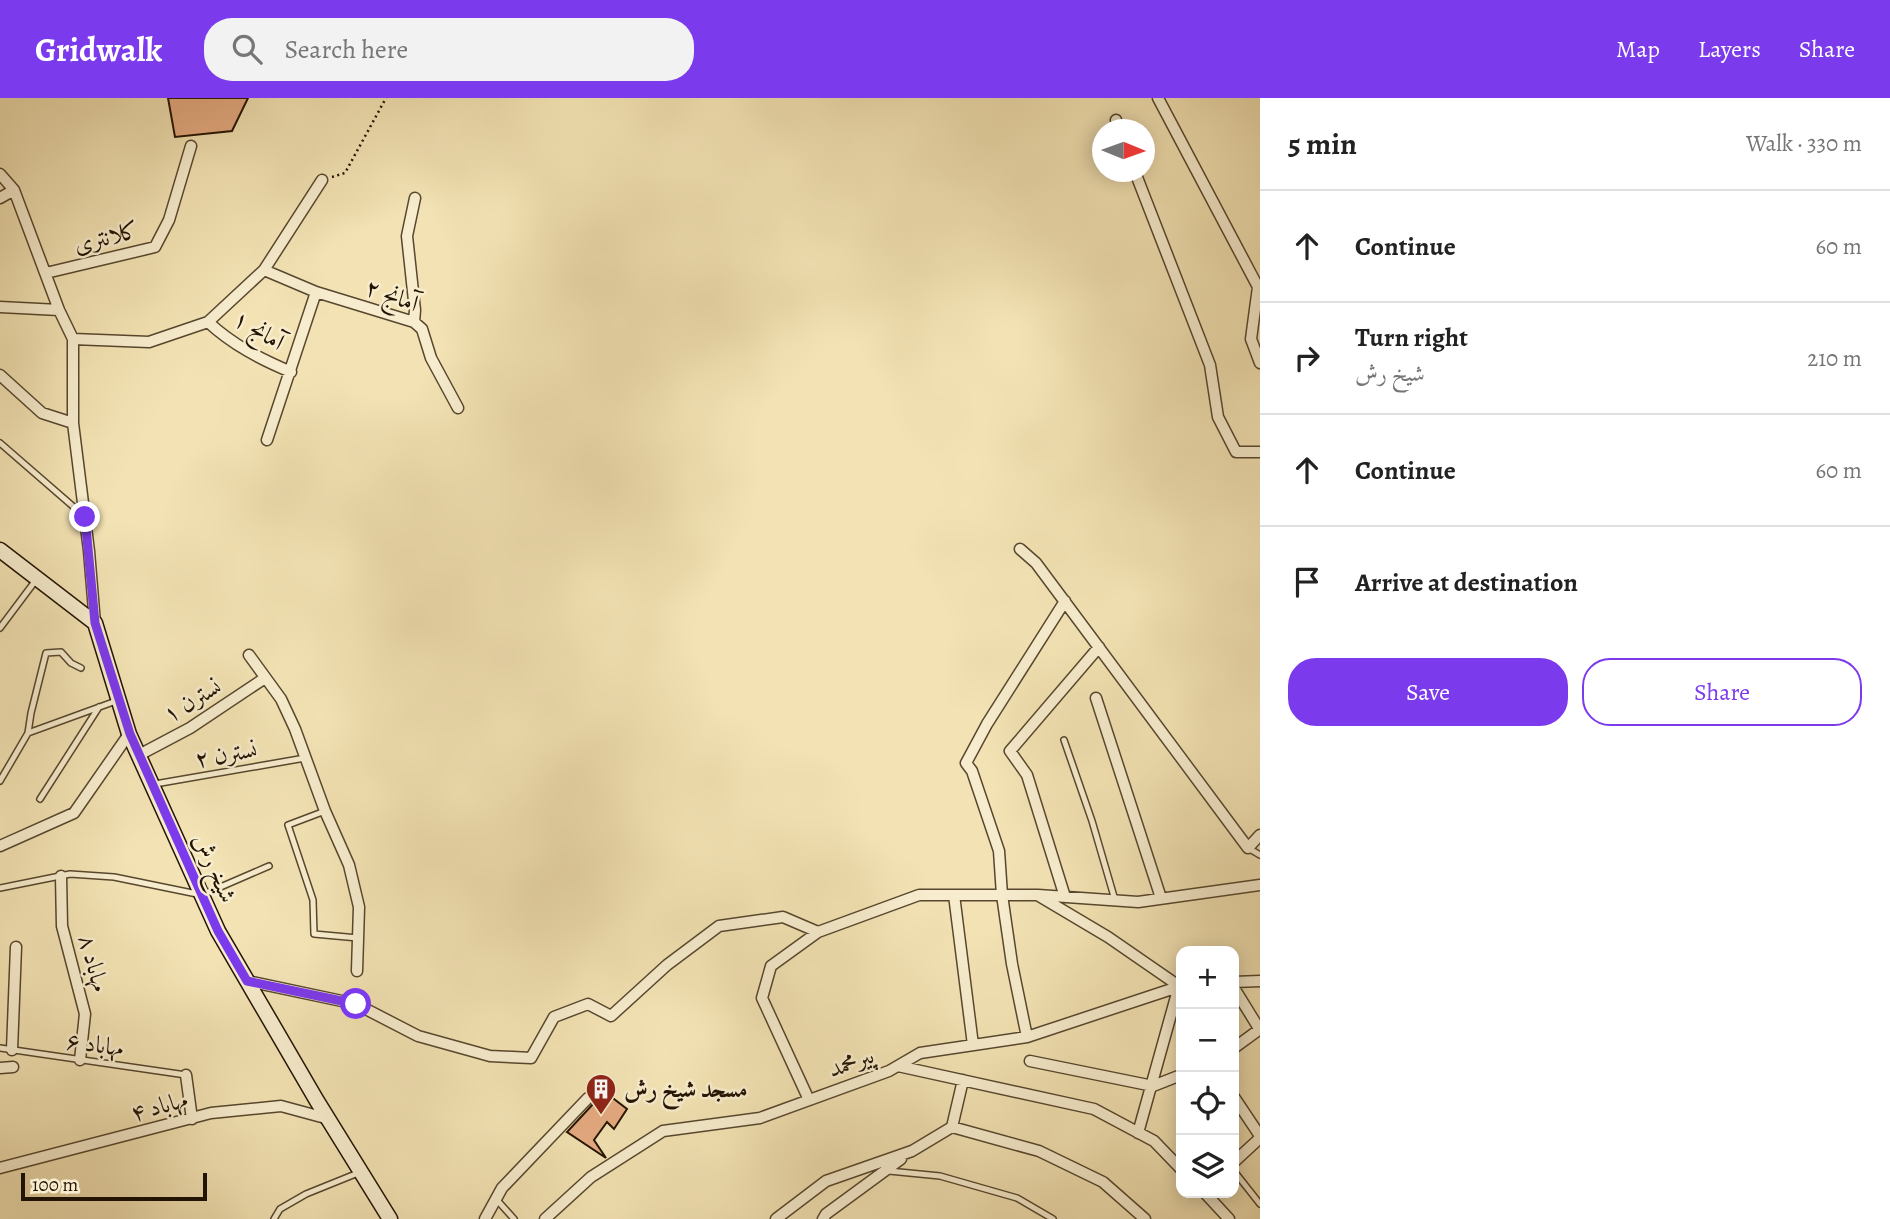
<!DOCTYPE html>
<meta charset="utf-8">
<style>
:root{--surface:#fff;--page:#f2f2f2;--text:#222;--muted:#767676;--line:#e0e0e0;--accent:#7c3aed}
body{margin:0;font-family:Alegreya,Amiri,serif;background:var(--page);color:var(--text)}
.controls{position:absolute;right:21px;bottom:21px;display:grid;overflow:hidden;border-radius:14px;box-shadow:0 4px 18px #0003}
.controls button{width:63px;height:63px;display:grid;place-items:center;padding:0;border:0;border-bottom:2px solid var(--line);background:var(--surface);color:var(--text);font:35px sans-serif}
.compass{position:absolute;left:1092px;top:21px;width:63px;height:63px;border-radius:50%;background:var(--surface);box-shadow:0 4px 18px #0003;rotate:91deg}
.scale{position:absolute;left:21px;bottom:18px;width:186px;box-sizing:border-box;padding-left:7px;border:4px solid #231302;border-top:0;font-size:19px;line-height:24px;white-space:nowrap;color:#231302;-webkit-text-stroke:5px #f7edce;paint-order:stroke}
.stop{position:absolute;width:21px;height:21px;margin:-16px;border:5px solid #7c3aed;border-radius:50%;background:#fff}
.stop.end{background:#7c3aed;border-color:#fff;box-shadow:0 2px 7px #0008}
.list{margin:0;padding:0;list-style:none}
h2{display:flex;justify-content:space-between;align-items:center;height:91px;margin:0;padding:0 28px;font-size:30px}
h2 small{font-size:23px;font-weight:400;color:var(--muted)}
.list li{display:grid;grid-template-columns:46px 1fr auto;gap:21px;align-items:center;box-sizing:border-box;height:112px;padding:0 28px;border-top:2px solid var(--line)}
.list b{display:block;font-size:26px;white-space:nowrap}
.list p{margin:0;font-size:23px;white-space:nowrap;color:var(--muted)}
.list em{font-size:23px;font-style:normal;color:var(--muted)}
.actions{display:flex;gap:14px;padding:21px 28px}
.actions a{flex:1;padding:16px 0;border:2px solid var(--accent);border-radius:28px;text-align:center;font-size:24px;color:var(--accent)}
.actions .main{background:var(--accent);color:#fff}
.icon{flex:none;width:38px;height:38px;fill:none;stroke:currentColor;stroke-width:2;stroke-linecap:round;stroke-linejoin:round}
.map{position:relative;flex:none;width:1260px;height:1121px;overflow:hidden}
header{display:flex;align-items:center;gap:42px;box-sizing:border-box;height:98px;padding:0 35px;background:var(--accent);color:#fff}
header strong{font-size:33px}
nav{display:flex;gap:38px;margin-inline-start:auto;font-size:24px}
.search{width:490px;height:63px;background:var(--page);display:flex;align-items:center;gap:18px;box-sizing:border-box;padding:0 24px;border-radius:28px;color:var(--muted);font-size:26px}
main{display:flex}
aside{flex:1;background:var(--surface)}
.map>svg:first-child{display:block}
</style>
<header>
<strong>Gridwalk</strong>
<div class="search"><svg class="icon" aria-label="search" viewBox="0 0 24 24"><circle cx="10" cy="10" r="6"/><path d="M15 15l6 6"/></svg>Search here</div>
<nav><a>Map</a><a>Layers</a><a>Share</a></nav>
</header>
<main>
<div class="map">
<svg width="1260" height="1121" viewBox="0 0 1260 1121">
<rect width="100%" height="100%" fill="#f3e3b4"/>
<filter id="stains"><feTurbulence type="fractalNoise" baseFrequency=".00286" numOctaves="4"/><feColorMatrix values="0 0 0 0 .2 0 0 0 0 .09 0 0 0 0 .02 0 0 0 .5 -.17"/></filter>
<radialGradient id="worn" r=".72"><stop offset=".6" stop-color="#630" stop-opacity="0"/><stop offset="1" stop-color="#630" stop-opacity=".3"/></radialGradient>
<path fill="#e6ab82" stroke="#231302" stroke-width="2" d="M168 0H248L232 33 175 39Z
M601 991 627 1011 614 1031 607 1024 594 1042 606 1060 567 1034 594 1005 595 998Z"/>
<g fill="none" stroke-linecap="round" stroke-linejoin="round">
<g stroke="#57472e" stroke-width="8">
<path id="lane" d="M0 345 83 417
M0 530 36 482
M28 635 31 615 46 555 61 554 71 565 81 570
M1064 642 1092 723 1115 802
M0 683 28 635 116 603
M155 686 305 660
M40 701 99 609
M325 713 288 727 313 802 314 836 358 840
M1248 750 1260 757
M0 790 70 776 114 779 202 797 269 768
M0 950 186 977
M889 1073 940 1078 1017 1100 1053 1121
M1234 1073 1260 1106
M496 1101 514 1121
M274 1121 280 1111 306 1096 358 1075"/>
</g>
<g stroke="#57472e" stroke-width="13">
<path id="street" d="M1158 0 1258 189 1251 241 1260 265
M1116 22 1119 32
M1135 74 1210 267 1218 319 1236 354H1260
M0 76 14 92 59 212 73 241V325
M0 100 14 92
M264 172 316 194 414 224 422 231 431 260 458 310
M46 175 155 149 169 122 191 48
M0 209 59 212
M208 224C233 247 260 261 291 274
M414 224 415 212 407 138 415 100
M73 241 149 244 208 224 264 172 322 82
M0 277 42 315 73 325 89 453 95 525
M267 342 316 194
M1020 451 1036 465 1248 750 1260 737
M249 557 281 601 295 631 325 713 349 767 359 809 357 873
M1096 600 1161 800
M139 657 190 630 265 580
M0 748 74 715 129 636
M61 778 62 828 85 916 80 962
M954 797 973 947
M1039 798 1108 839 1179 888 1138 1035
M1065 799 1027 677 1010 653 1099 549
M247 883 356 906 418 938 490 958 531 960 554 919 588 906 611 918 667 867 719 828 783 819 818 834 919 797H1038L1138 804 1260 787
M1234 884 1260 883
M1234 890 1260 932
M1027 939 1012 866 1002 797 999 753 972 673 966 665 987 626 1065 503
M1234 950 1260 931
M12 952 16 849
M1030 963 1153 988 1181 977
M898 968 1094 1011 1154 1043 1181 1071
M0 970 13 969
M186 977 192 1021
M1234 999 1260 1038
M809 1002 762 900 771 868 818 834
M952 1029 1039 1053 1103 1084 1145 1121
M1234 1064 1260 1040
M0 1070 211 1015 281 1008 329 1021
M1205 1095 1229 1121
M485 1121 502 1090 588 1000
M545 1121 591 1079 663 1033 760 1020 889 973 920 955 1027 939 1181 888
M776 1121 826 1083 912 1053 952 1029 963 982
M823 1121 826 1116 901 1061"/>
</g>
<g stroke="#231302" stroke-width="17">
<path id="secondary" d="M0 452 95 525 129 636 218 833 317 1003 390 1121"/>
</g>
<path stroke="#231302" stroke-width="2.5" stroke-dasharray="2 3.5" stroke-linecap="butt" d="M332 79 345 75 386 0"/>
<use href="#lane" stroke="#f7edce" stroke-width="5"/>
<use href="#street" stroke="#f7edce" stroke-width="10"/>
<use href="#secondary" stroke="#f7edce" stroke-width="14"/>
</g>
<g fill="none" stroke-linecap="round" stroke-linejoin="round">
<path stroke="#7c3aed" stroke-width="9" d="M85 419 95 525 130 636 218 833 247 883 356 906"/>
</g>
<defs>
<g id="building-pin" transform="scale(1.575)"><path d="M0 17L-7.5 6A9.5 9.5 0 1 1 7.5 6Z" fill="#8f2418" stroke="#f7edce"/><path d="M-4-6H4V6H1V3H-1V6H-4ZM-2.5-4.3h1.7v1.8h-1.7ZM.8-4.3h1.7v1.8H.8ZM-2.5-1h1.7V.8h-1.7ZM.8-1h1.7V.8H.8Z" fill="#fff"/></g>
</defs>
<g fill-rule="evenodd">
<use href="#building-pin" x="601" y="991"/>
</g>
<g text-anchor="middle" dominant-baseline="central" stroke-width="5" stroke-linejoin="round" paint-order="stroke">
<g font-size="24" fill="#231302" stroke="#f7edce">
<text transform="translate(106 139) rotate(-14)">کلانتری</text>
<text transform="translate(392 197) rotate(20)">آمانج ۲</text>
<text transform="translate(259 232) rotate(31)">آمانج ۱</text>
<text transform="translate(192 602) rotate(-31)">نسترن ۱</text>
<text transform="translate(226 656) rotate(-10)">نسترن ۲</text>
<text transform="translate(215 770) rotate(66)">شیخ رش</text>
<text transform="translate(94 865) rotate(75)">مهاباد ۸</text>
<text transform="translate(95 946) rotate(8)">مهاباد ۶</text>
<text transform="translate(851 964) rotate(-20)">پیرمحمد</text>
<text transform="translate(159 1008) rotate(-15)">مهاباد ۴</text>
</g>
<g font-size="24" font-weight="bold" fill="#231302" stroke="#f7edce" text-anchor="start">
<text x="624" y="991">مسجد شیخ رش</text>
</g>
</g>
<rect width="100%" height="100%" filter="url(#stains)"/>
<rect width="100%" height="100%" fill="url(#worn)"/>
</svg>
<div class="controls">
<button>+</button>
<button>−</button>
<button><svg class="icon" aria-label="locate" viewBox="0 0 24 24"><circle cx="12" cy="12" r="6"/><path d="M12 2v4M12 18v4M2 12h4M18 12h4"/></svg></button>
<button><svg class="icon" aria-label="layers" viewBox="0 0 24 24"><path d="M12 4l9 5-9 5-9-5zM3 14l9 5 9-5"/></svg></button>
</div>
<svg class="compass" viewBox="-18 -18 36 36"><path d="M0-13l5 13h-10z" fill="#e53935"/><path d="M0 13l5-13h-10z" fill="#767676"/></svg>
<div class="scale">100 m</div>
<div class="stop" style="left:356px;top:906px"></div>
<div class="stop end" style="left:85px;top:419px"></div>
</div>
<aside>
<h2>5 min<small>Walk · 330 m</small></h2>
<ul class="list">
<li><svg class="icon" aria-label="ahead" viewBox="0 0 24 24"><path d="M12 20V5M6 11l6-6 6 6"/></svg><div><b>Continue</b></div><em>60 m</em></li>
<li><svg class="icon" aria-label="right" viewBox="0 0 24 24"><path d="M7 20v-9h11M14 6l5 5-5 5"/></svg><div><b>Turn right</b><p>شیخ رش</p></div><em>210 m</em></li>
<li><svg class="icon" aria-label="ahead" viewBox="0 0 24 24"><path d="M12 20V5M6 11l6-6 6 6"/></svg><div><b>Continue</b></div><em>60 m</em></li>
<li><svg class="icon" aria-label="arrive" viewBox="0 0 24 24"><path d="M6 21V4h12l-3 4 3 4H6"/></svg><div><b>Arrive at destination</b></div></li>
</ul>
<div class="actions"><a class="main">Save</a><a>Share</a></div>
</aside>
</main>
